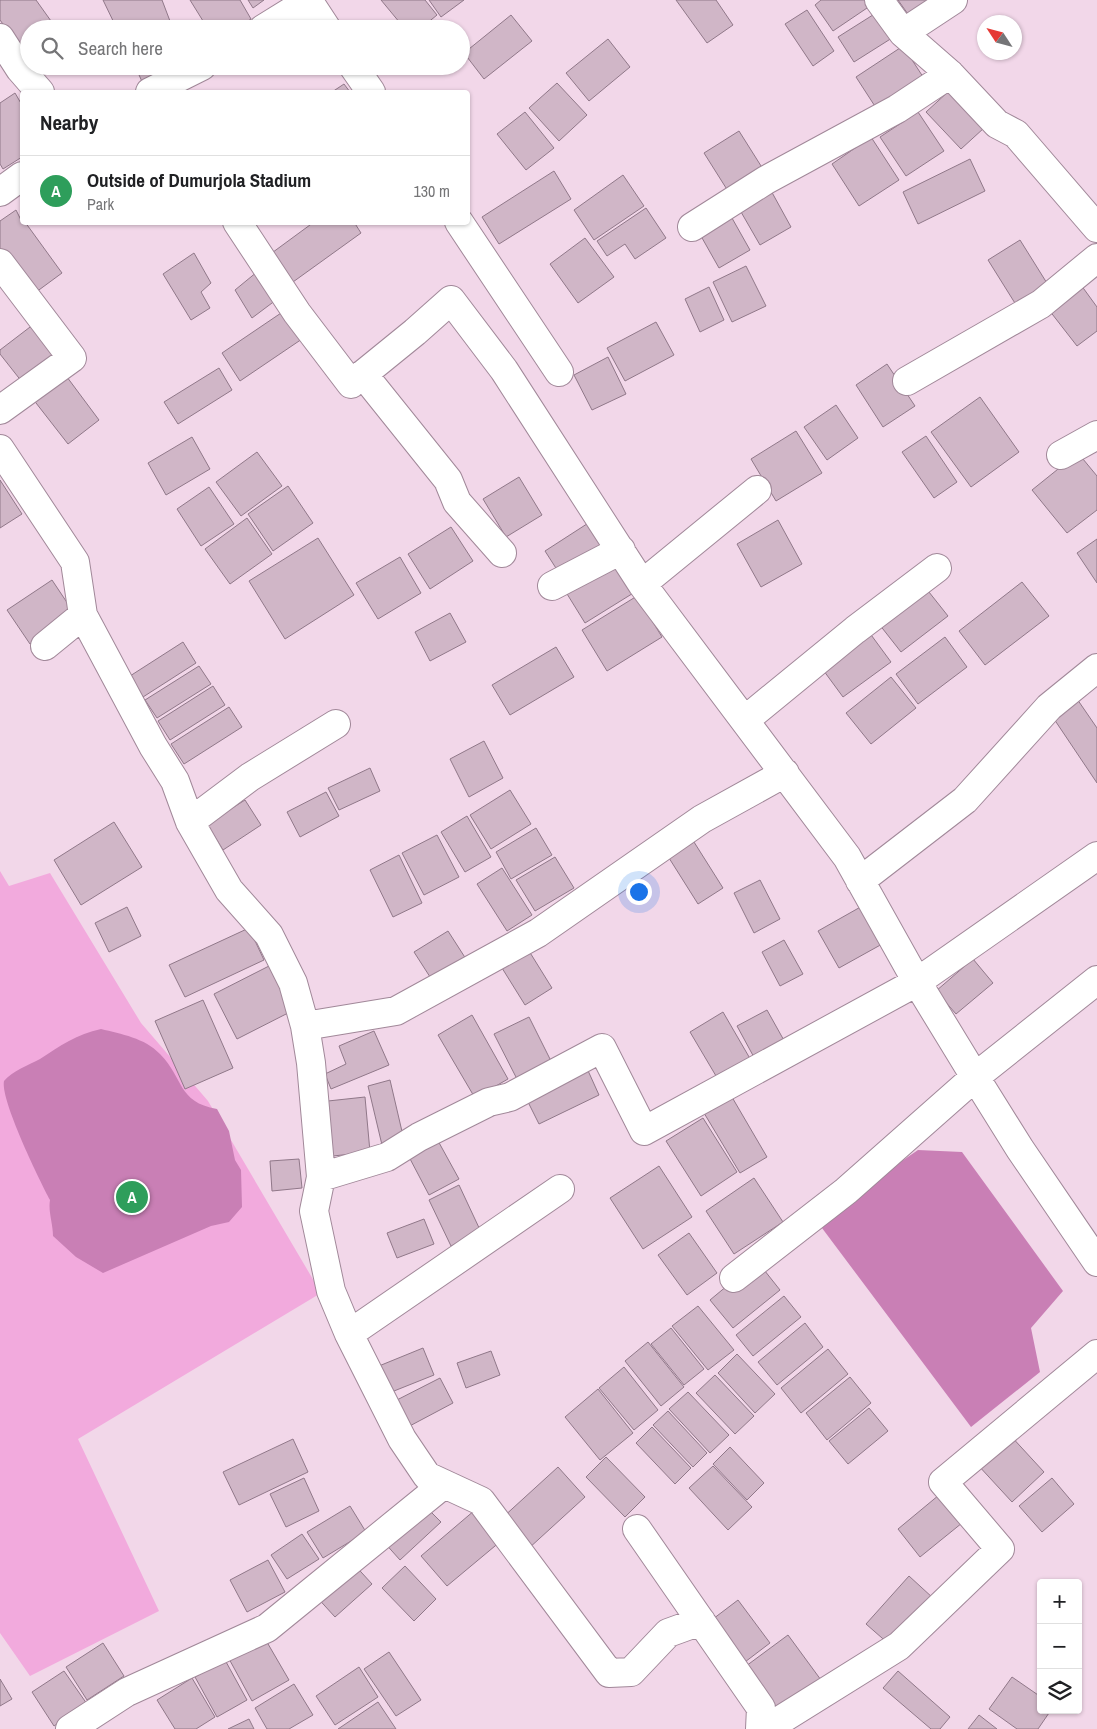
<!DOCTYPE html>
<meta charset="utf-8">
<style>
:root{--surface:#fff;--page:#f6f6f6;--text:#202124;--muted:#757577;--line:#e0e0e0;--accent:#0a6d43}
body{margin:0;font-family:"Archivo Narrow",sans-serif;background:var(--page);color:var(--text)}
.controls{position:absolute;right:15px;bottom:15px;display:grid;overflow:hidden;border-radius:5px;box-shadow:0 1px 4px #0004}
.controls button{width:45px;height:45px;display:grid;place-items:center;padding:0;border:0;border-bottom:1px solid var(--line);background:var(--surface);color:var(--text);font:25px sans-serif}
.compass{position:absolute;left:977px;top:15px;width:45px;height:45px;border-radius:50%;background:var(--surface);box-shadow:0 1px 4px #0004;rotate:306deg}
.you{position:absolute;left:638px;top:891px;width:18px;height:18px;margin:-12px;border:4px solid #fff;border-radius:50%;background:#1a73e8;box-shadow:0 0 0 8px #1a73e833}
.badge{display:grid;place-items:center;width:32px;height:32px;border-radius:50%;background:var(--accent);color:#fff;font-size:16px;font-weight:700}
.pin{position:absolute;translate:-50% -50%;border:2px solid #fff;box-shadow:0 1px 5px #0006}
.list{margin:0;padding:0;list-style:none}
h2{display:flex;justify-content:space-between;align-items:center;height:65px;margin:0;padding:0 20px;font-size:21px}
h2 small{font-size:16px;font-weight:400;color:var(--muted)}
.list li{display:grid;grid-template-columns:32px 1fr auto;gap:15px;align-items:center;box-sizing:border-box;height:70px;padding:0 20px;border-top:1px solid var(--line)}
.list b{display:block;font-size:19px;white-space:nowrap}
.list p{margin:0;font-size:16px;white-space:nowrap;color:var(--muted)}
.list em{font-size:16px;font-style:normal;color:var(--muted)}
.icon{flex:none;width:28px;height:28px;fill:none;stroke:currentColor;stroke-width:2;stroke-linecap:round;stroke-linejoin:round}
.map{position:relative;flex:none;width:1097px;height:1729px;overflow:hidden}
.search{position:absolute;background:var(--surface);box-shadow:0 1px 4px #0004;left:20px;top:20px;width:450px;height:55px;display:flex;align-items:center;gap:12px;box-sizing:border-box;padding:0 18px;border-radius:28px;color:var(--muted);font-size:19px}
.panel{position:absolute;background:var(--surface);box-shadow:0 1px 4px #0004;left:20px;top:90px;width:450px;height:135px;border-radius:5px}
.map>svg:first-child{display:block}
</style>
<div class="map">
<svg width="1097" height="1729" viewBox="0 0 1097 1729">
<rect width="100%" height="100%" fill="#f2d7e9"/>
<path fill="#f2aadd" d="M0 871 9 886 50 873 141 1023 208 1101 321 1293 78 1439 159 1611 30 1676 0 1633Z"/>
<path fill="#c97fb5" d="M101 1029C121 1034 145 1038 160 1054 184 1078 177 1102 217 1109L229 1131 235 1160 241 1170 242 1207 229 1222 211 1226 103 1273 76 1257 53 1236C53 1223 48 1212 50 1200 40 1181 0 1100 4 1081 12 1071 29 1065 40 1059 60 1046 77 1034 101 1029Z
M918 1150 962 1152 1063 1291 1031 1328 1040 1372 971 1427 816 1220Z"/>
<path fill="#d0b6c7" stroke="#907889" d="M0 0H36L51 21 40 29H29V37L18 45 0 20Z
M103 0H162L173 29H117Z
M190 0H240L251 19 236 29H208Z
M248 0H264L253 8Z
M381 0H425L437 15 420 29H405Z
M429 0H464L441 17Z
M676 0H716L733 25 707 43Z
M821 0H866L870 6 833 31 815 5Z
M898 0H934L910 17Z
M807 10 834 51 813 66 785 24Z
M876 13 892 38 854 62 838 37Z
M511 15 532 41 484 79 464 53Z
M608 39 630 67 589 101 566 73Z
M903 46 927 83 880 114 856 77Z
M135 66H171L144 86Z
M557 83 587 115 559 141 529 108Z
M344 84 350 92H332Z
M949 91 984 128 961 149 926 112Z
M15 93 22 105V157L3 169 0 164V103Z
M525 112 554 148 526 170 497 134Z
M918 112 944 151 906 176 880 137Z
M739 131 768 177 733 199 704 153Z
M871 137 899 180 859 206 832 164Z
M970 159 985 191 918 224 903 192Z
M554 171 571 199 499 244 482 217Z
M623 175 644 206 594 240 574 210Z
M769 187 791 227 760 245 737 205Z
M646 208 666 238 635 259 625 244 607 256 597 241Z
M16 210 22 222H25L62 273 28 298 0 260V221Z
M728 211 750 250 719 268 697 229Z
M314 222H354L361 233 286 287 265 258Z
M585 238 614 277 578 303 550 264Z
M1020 240 1050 288 1018 308 988 260Z
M194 253 211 283 201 292 210 308 191 320 163 274Z
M746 266 766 306 732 322 713 282Z
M263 267 280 297 252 318 235 290Z
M1081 285 1097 307V331L1077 346 1049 310Z
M709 287 724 320 700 332 685 299Z
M284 311 302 339 240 381 222 353Z
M656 322 674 355 625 381 607 348Z
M34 324 60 358 26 387 0 354V350Z
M608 357 626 394 592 410 574 375Z
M887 364 915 406 883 427 856 385Z
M219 368 232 390 178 424 164 402Z
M61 369 99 420 68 444 29 394Z
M980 397 1019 452 971 487 931 432Z
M836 405 858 438 827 460 804 427Z
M796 431 822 473 776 501 751 459Z
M926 436 957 482 934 498 902 452Z
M192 437 210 469 166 495 148 463Z
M257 452 282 486 241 516 216 482Z
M1078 453 1097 476V510L1067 533 1032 490Z
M519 477 542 515 506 537 483 499Z
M0 480 22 514 0 528Z
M288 486 313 523 273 551 248 514Z
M209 487 234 524 201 546 177 509Z
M247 518 272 554 230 584 205 549Z
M593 520 609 545 561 576 545 551Z
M778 520 802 564 761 587 737 544Z
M451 527 473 561 430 589 408 554Z
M318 538 354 595 285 639 249 581Z
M1097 539V583L1077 553Z
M400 557 421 593 378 619 356 583Z
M614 558 635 592 585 623 564 589Z
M52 580 74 613 30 644 7 610Z
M1022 582 1049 616 985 665 959 631Z
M925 587 948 616 901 652 879 624Z
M637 596 662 637 607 671 582 630Z
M450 613 466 642 430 661 415 632Z
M866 628 891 662 843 697 818 663Z
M945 637 967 667 918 704 896 674Z
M183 642 196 663 143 697 130 676Z
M556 647 574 677 510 715 492 685Z
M199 666 211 684 157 718 145 700Z
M891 677 916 708 871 744 846 713Z
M213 686 225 705 170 740 158 721Z
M1075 696 1097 728V783L1050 713Z
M229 707 242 727 184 764 171 744Z
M484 741 503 778 469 797 450 759Z
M370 768 380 791 339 810 328 788Z
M510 790 531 824 491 849 470 815Z
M326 792 339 816 300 837 287 812Z
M245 800 261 825 223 850 207 824Z
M467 816 491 857 465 872 441 832Z
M114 822 142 867 81 905 54 860Z
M536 828 552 855 511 879 496 852Z
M437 835 459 877 424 895 402 853Z
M694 842 723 888 698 904 669 858Z
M399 855 422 903 393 917 370 870Z
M555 857 574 888 535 911 516 880Z
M502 868 532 915 507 931 477 884Z
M760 880 780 919 754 933 734 893Z
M864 905 884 943 839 968 818 931Z
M127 907 141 936 109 952 95 923Z
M249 928 264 960 185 997 169 965Z
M448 931 466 959 432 980 414 952Z
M784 940 803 974 780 986 762 952Z
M529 951 552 988 525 1005 502 968Z
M973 959 993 983 956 1014 936 991Z
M269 966 292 1011 237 1039 214 994Z
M203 1000 233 1068 185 1089 155 1021Z
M767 1010 786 1044 756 1061 737 1026Z
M723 1012 752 1062 719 1081 690 1032Z
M472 1015 508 1079 475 1098 438 1035Z
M529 1017 552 1063 518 1081 494 1034Z
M374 1031 389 1065 331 1089 325 1074 346 1064 339 1046Z
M585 1064 599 1095 539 1124 524 1094Z
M390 1080 404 1140 382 1145 368 1086Z
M729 1092 767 1157 740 1173 701 1108Z
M365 1097 370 1152 333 1156 328 1101Z
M703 1118 737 1172 701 1196 666 1141Z
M437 1139 459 1179 429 1195 408 1155Z
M299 1159 302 1188 272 1191 270 1161Z
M659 1166 692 1217 643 1249 610 1198Z
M754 1178 783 1222 734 1254 706 1211Z
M459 1185 481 1232 451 1246 429 1200Z
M424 1219 434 1244 397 1258 387 1233Z
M689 1233 717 1273 687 1295 658 1255Z
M757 1261 780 1290 733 1328 710 1300Z
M784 1296 801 1317 753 1356 736 1335Z
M698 1306 734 1350 708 1370 672 1326Z
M805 1323 823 1347 777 1385 758 1362Z
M671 1328 704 1369 684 1385 651 1344Z
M648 1342 684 1387 661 1406 625 1361Z
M423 1348 434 1375 384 1395 374 1368Z
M828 1349 848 1374 801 1413 781 1388Z
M491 1351 500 1375 466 1388 457 1363Z
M737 1354 775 1394 755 1413 718 1373Z
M624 1367 658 1410 634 1430 599 1388Z
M715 1375 754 1416 735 1434 696 1393Z
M850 1377 871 1403 827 1440 806 1413Z
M440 1378 453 1403 404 1429 391 1403Z
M598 1389 633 1433 600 1460 565 1417Z
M688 1392 729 1435 710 1453 669 1409Z
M869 1408 888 1431 848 1464 829 1441Z
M668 1411 707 1453 693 1467 653 1425Z
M652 1427 691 1468 675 1484 636 1443Z
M1009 1434 1044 1472 1012 1502 977 1464Z
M293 1439 308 1472 239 1505 223 1472Z
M730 1447 764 1483 747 1500 713 1464Z
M606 1457 645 1497 625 1517 586 1477Z
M713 1466 752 1507 728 1530 689 1488Z
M558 1467 585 1497 528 1549 501 1519Z
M304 1478 319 1511 286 1527 270 1494Z
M1052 1478 1074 1504 1042 1532 1019 1506Z
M939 1495 962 1523 920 1557 898 1529Z
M423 1504 441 1522 400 1560 383 1541Z
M350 1506 366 1532 323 1558 307 1532Z
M475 1510 501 1541 447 1586 421 1556Z
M302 1534 319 1559 287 1579 271 1555Z
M268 1560 285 1592 247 1612 230 1580Z
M351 1561 372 1584 335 1617 314 1594Z
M405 1566 436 1599 414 1621 382 1588Z
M909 1576 933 1598 890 1645 866 1624Z
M738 1600 770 1643 741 1665 709 1622Z
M788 1635 821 1680 775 1714 742 1669Z
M264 1637 289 1680 252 1701 228 1657Z
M103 1643 124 1676 87 1700 66 1667Z
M389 1652 421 1700 396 1716 364 1669Z
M225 1660 247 1700 217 1717 195 1677Z
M359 1667 378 1697 335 1725 316 1696Z
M64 1671 87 1704 54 1726 32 1692Z
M898 1671 950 1717 940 1729H931L883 1688Z
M1012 1677 1041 1697V1710H1051L1038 1729H1017L989 1709Z
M192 1678 215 1717 196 1729H175L157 1700Z
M0 1679 12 1699 0 1706Z
M294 1684 313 1715 289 1729H267L255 1708Z
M378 1702 396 1729H338Z
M979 1715 997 1729H968Z
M249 1719 254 1729H228Z"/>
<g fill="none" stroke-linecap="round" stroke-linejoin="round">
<g stroke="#a18899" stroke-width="30">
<path id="street" d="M308 0 327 29
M879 0 903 33
M953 0 903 33 950 74 997 124 1016 134 1097 228
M263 29 308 1
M0 38 20 69 40 92
M353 66 371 92
M150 92 202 66
M0 192 22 176
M237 222 297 313 351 384 415 332 451 300 504 370 642 584 847 857 917 982 975 1077 1020 1149 1097 1262
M459 222 559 372
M692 227 766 180 897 109 950 74
M0 263 72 358 0 410
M363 374 448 480 457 502 502 553
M907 381 1041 304 1097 258
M0 449 75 562 83 615 153 746 175 781 190 822 229 890 269 935 293 983 305 1026 311 1063 321 1177
M1061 455 1097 435
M642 584 757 490
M552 586 621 550
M45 646 83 615
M745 720 855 630 937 568
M190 822 250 777 336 724
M860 881 965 800 1049 707 1097 668
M305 1026 396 1011 538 933 702 819 785 773
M734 1278 846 1191 975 1077 1097 980
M349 1334 560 1189
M637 1529 761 1708 760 1729
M701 1621 668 1633 631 1672 609 1673 481 1501 427 1476 402 1439 349 1334 331 1291 314 1211 321 1177 387 1157 419 1137 489 1102 510 1097 602 1048 644 1131 917 982 1097 856
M70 1729 127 1692 267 1628 444 1484
M766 1729 899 1646 1000 1549 943 1482 1097 1354"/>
</g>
<use href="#street" stroke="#fff" stroke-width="28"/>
</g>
</svg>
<div class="controls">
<button>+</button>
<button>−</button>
<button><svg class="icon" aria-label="layers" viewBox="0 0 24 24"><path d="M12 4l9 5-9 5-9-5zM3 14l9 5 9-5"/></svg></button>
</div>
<svg class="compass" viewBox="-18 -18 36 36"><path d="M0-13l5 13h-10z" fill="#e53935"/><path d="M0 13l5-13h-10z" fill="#757577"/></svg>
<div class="you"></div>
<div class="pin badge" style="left:132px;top:1197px;background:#2e9e5b">A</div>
<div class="search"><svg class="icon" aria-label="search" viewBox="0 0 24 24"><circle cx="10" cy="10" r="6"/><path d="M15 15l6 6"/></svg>Search here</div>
<section class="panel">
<h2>Nearby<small></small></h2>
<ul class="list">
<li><span class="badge" style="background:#2e9e5b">A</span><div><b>Outside of Dumurjola Stadium</b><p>Park</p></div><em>130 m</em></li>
</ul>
</section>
</div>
